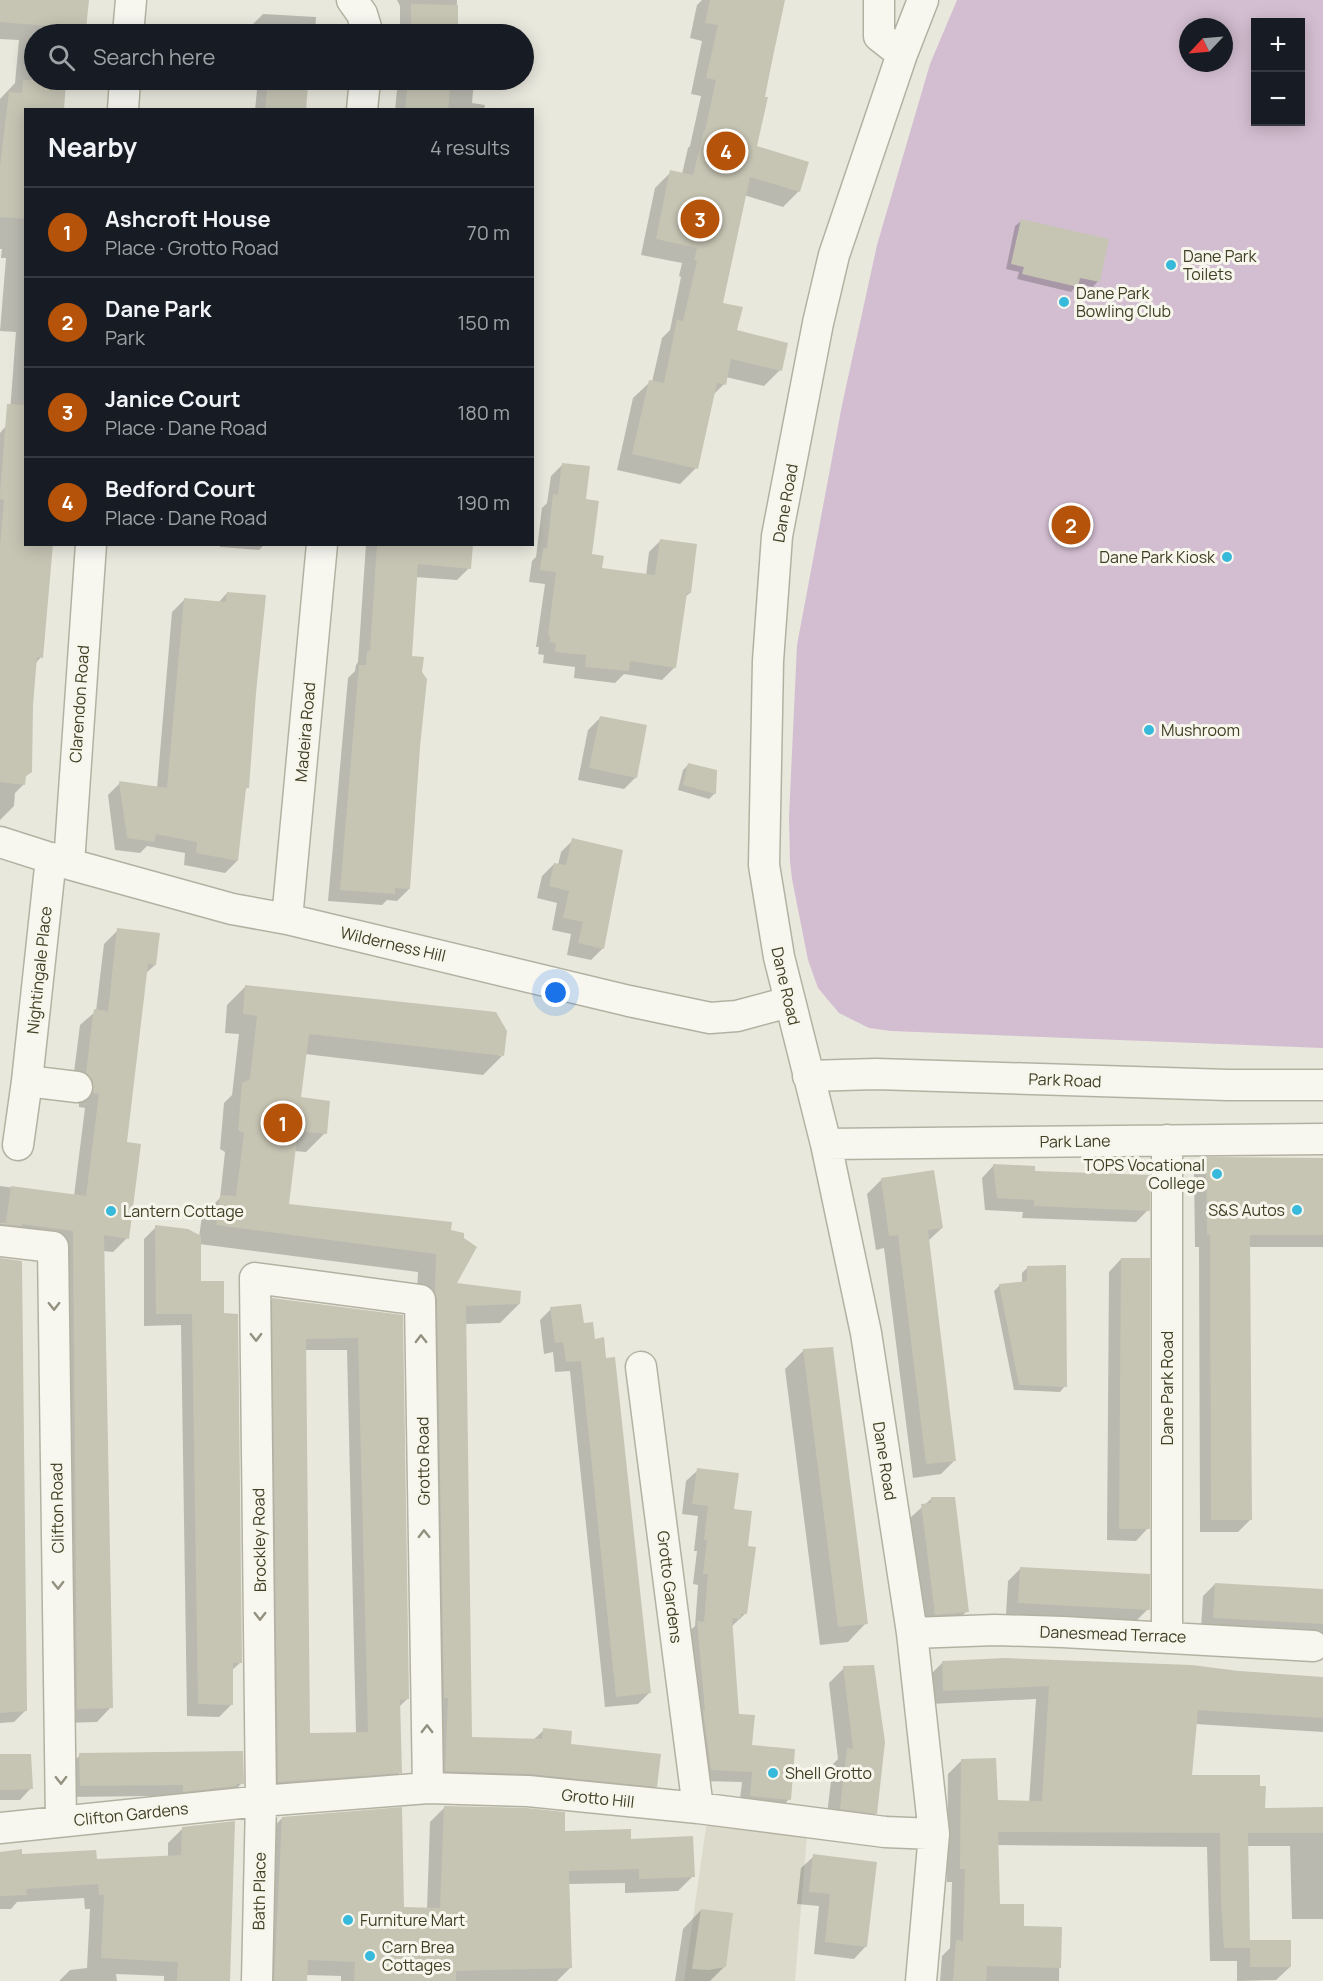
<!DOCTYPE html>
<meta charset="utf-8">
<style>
:root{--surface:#171b24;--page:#242831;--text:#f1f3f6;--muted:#9ea1a6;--line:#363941;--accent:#b45309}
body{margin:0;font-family:Manrope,sans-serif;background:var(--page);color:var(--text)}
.controls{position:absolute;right:18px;top:18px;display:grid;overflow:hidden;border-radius:0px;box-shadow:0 3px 15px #0003}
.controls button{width:54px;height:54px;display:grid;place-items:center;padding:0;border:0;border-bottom:2px solid var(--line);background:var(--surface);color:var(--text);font:30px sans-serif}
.compass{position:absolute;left:1179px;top:18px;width:54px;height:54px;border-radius:50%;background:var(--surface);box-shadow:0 3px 15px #0003;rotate:244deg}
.you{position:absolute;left:556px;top:993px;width:21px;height:21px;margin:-15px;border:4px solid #fff;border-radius:50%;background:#1a73e8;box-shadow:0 0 0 9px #1a73e833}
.badge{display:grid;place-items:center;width:39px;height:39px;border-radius:50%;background:var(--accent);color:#fff;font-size:20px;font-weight:700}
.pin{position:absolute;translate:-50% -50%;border:3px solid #fff;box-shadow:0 2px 6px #0006}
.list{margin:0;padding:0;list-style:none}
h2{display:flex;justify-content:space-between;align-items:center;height:78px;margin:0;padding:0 24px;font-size:26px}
h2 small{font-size:20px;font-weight:400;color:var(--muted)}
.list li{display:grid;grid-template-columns:39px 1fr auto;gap:18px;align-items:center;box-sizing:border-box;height:90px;padding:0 24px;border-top:2px solid var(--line)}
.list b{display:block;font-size:22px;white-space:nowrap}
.list p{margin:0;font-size:20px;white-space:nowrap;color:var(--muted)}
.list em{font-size:20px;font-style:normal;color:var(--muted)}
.icon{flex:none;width:33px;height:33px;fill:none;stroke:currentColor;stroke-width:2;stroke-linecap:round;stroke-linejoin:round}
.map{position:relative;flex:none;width:1323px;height:1981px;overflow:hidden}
.search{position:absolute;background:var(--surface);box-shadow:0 3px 15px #0003;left:24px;top:24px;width:510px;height:66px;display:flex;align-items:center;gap:15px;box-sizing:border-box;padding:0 21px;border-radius:33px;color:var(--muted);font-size:22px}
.panel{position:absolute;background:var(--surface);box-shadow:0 3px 15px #0003;left:24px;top:108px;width:510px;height:438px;border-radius:0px}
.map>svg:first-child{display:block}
</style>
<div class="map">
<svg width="1323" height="1981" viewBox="0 0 1323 1981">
<rect width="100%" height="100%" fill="#e9e8dd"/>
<path fill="#dbdacb" d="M707 1820 807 1835 795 1981H684Z"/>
<path fill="#d3bed1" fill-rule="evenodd" d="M957 0H1323V1048L891 1031 869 1028 839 1013 818 988 808 960 792 879 790 861 789 817 797 645 842 405 877 245 930 64ZM1256 22H1300V122H1256ZM1188 27H1224V63H1188Z"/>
<path fill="#0003" fill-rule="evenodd" d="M0 0H87L85 28 78 34H34V80H58L57 82 26 110V544L41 657 35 664 32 705 30 772 25 777 24 784 15 793 14 806 0 820V433L6 426H9L16 332 0 331 6 258H1L2 249H0V99L15 83 19 40 0 39Z
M397 0H457L456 34H400V6Z
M702 0H783L768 71 756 148 799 191 783 207 744 195 721 304 736 331 780 370 764 386 726 377 724 384 712 396 696 468 680 484 617 470 633 398 650 382H652L662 338 670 330 681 277 679 276 682 263 641 255 655 188 671 172 682 174 688 148 690 146 701 96 691 94 702 41 690 38 697 5Z
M263 14 316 17 315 34H250L251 26Z
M258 80H307L304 110H255Z
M398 80H474L472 103 485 105 484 110H395Z
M1021 221 1098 281 1093 287 1078 284 1071 292 1017 279 1019 272 1006 269 1015 226Z
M563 464 584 501 590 555 601 569 646 576 649 552 661 540 690 593 685 597 674 668 662 680 624 674 615 683 574 678 575 667 543 663 544 655 538 654 539 647H536L545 584 529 582 532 561 536 557 542 508 547 503 551 476Z
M220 544H265L259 550 220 547Z
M366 544H471L469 568 457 580 415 577 410 657 418 747 409 889 397 901 387 900 382 905 328 901 348 678 355 671 356 665 358 662Z
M227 593 255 693 248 787 244 791 237 861 225 873 184 865 185 853 147 846 140 853 115 850 108 795 120 783 157 788 172 612 184 600 218 603Z
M600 718 636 777 624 789 578 780 588 730Z
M688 765 715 793 709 799 678 790 683 770Z
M573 840 603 948 591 960 567 955 571 934 552 930 557 903 537 898 542 876 554 864 558 865 561 852Z
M118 930 155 965 145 974 126 1144 127 1238 113 1252 103 1251 111 1707 97 1722 63 1723 59 1245 0 1239V1186L74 1196 85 1108 79 1107V1096L72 1088 80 1025 96 1011 104 944Z
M246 986 502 1056 483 1075 305 1054 300 1099 325 1133 306 1152 294 1151 287 1206 450 1224 455 1284 519 1304 500 1323 465 1324 471 1738 533 1740 544 1730 569 1746 656 1786 637 1805 427 1790 416 1311 418 1272 199 1244 200 1282 241 1662 231 1671V1705L219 1717 187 1716 181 1325 144 1326V1239L156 1227 199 1237 202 1216 220 1198 225 1152 220 1149 224 1103 232 1095 239 1034 225 1033 227 1005Z
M1207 1159H1323V1247H1249L1250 1520 1238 1532H1200L1199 1247H1195L1194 1171Z
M994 1165 1033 1172 1148 1210 1136 1222 1022 1218 1023 1212 985 1210 982 1178Z
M881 1180 942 1228 928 1241 955 1460 941 1474 913 1478 884 1248 876 1250 867 1194Z
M1121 1259 1148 1528 1136 1541 1107 1540 1109 1272Z
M0 1260 25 1711 14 1722 0 1723Z
M1028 1267 1065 1386 1060 1392 1014 1390 994 1291 1000 1285 1022 1283V1273Z
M273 1299 402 1316 408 1698 399 1707 400 1772 388 1784 267 1794 261 1311ZM304 1350H347L356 1734H308Z
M580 1305 649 1693 638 1704 605 1707 570 1371 555 1372 553 1352 544 1354 540 1320 551 1309Z
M804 1350 866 1623 848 1642 820 1645 785 1369Z
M698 1470 732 1510 746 1547V1613L731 1627 738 1715 750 1746 789 1799 778 1811 739 1807 742 1782 700 1781 686 1634 695 1626 698 1585 693 1584 697 1551H694L698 1516 682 1514 686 1481Z
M931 1499 967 1611 955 1623 923 1626 910 1518Z
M1020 1569 1148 1609 1136 1621 1006 1614 1008 1581Z
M1215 1584 1323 1590V1637L1201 1629 1203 1596Z
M942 1663 1239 1673 1323 1678V1732L1195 1724 1190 1776 1264 1810 1323 1809V1919H1292L1290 1846H1247L1249 1943 1251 1941 1290 1967 1276 1980 1237 1981V1961H1210L1207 1847 997 1845 998 1905 1022 1928 1060 1929 1059 1981H940L942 1956 950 1948 952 1882H947L948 1774 962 1760 997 1802 1029 1803 1036 1699 930 1704 928 1677Z
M844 1668 876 1813 861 1828 826 1823 833 1764 838 1759 829 1683Z
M0 1755 31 1788 20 1800H0Z
M80 1755 242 1783 230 1795 68 1797V1767Z
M445 1807 563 1832 629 1840 693 1876 678 1891 625 1893V1883L568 1884 570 1968 557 1981H341V1976L306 1975 305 1981H260L268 1833 282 1818 402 1909H427L430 1822Z
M183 1828 228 1981H164V1976L116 1974 117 1981H59L70 1970 87 1968 90 1909H85L84 1898 17 1902 11 1909H0V1853L95 1861 168 1857V1843Z
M814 1856 866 1946 854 1959 814 1954 819 1906 797 1904 801 1868Z
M701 1910 725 1966 710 1981H675L683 1929Z"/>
<path fill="#c6c5b4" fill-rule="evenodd" d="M0 0H89L86 29 0 22Z
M710 0H785L770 71 765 97H768L757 146 809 162 800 192 750 177 723 303 743 307 737 330 788 343 782 371 731 359 726 385 717 383 698 469 632 454 649 380 664 383 677 320 683 321 697 261 694 260 697 248 656 239 670 170 693 175 704 130 705 131 716 80 706 78 718 25 705 23Z
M411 4 458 5V34H411Z
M23 80H59L66 81 64 110H26V219L0 217V166L9 92 22 93Z
M408 80H451L448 110H405Z
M268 81 308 85 306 110H265Z
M1021 219 1109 239 1100 282 1080 278 1078 287 1022 274 1024 267 1011 264Z
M7 404 26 405V544H53L43 658 37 657 33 705 32 772 26 776 25 785 0 782V546L4 500 0 499V494Z
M562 463 590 466 586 499 599 501 592 554 604 556 602 568 655 575 660 539 697 544 691 593H687L676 668 630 661 629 671 585 667 586 655 555 652 556 643 550 642V636L548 635 556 572 540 570 543 548H547L553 494 558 495Z
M377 544H473L471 569 418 564 412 656 424 657 422 672 427 679 420 747 410 889 395 888V894L340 890 359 665H366L367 651H370Z
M227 592 266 595 256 693 249 788H246L238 861 196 853 197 842 156 834 154 842 127 838 119 781 167 788 184 598 226 602Z
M600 716 647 725 637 778 589 768Z
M688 763 717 770 716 794 683 785Z
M572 838 623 850 604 949 578 943 583 922 563 918 569 891 549 886 554 863 566 865Z
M117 928 160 933 156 965 148 964 127 1142 141 1144 129 1239 104 1235 113 1708 77 1709 73 1231 22 1224V1226L0 1224V1223L12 1222H6L11 1186 86 1196 99 1094 93 1093V1081L86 1073 92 1023 94 1009 108 1011Z
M245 985 496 1012 507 1031 504 1056 309 1034 301 1097 330 1101 327 1134 298 1131 289 1204 452 1222 451 1230 464 1233V1238L477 1247 457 1283 521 1291 520 1304 466 1306 472 1737 542 1739 543 1728 572 1731 571 1744 661 1754 657 1787 530 1774 445 1771 448 1698H444L437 1300 435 1291 436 1254 216 1225 220 1195 236 1196 244 1133 238 1130 242 1083 250 1079 257 1016 243 1014Z
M1206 1157 1323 1158V1235H1250L1252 1520H1211L1210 1235H1207Z
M993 1164 1035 1166V1171L1150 1175V1211L1034 1206V1200L997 1198Z
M934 1170 943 1228 928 1230 956 1461 926 1464 898 1235 889 1236 881 1178Z
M155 1225 188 1229 201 1236V1281H224V1313L238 1314 242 1663H233V1705L198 1704 192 1314H156Z
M0 1258 22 1261 27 1711 0 1713Z
M1121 1258H1150V1529H1119Z
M1066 1265 1067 1387 1019 1385 999 1284 1027 1281V1266Z
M272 1298 403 1315 409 1699 400 1700 402 1773 278 1782ZM358 1338 368 1732 310 1733 306 1339Z
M581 1304 584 1323 593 1322 595 1339 604 1337 606 1358 615 1357 651 1693 616 1697 581 1361 566 1362 563 1342 555 1343 550 1307Z
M833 1347 868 1624 838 1627 803 1349Z
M697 1468 739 1473 734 1509 752 1511 748 1546 756 1547 747 1614H741V1619L732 1618 739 1714 755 1715 752 1745 795 1749 791 1800 750 1796 752 1772 711 1770 703 1710 705 1711 697 1621 704 1622 708 1574H703L707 1540H704L708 1506 692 1504Z
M931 1497H955L969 1612 935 1615 921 1504 931 1503Z
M1020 1567 1150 1574V1610L1018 1603Z
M1215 1583 1323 1589V1624L1213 1618Z
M1005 1658 1192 1665 1239 1671 1323 1677V1718L1198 1710 1192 1775H1260V1786H1266L1265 1808 1323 1807V1833H1248L1250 1943V1940H1291V1967H1250V1948H1224L1221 1902 1220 1833 998 1832 1000 1904H1024V1926L1062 1927 1061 1968 987 1966 986 1981H953L956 1940 963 1941 965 1869H960L961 1759 996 1758 998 1800 1042 1801 1049 1686 943 1691 942 1661Z
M874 1665 885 1742 877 1814 840 1809 847 1748 853 1749 843 1666Z
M243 1751 244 1784H236V1786L183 1792V1785L80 1786 79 1753Z
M0 1754H31L33 1789 0 1790Z
M444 1806 527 1808 565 1812V1831L631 1829V1839L693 1836 695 1877 639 1879V1869L569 1871 572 1968 456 1971V1981H354L355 1962 308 1960 307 1981H274L282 1817 402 1807 404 1907 440 1908Z
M235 1821 230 1981H177L178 1962 101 1958 104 1895H99L98 1884 26 1889 27 1895 0 1896V1852L22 1849V1854L96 1850 97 1859 181 1855 182 1827Z
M813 1854 877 1862 867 1947 825 1942 830 1894 809 1892Z
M701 1909 733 1913 726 1967 709 1970 692 1969Z"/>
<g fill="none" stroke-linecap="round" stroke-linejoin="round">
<g stroke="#b3b2a2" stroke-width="33">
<path id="minor" d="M352 0 362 14 368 34
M879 0V36L902 54
M128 34 131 0
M123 110 125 80
M362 110 365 80
M0 842 69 864 232 909 287 919 629 1001 710 1018 737 1016 789 1002
M69 864 91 544
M287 919 322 544
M808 1076 876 1074 1228 1085H1323
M27 1081 77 1087
M826 1144 1323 1139
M18 1145 27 1081 51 858
M0 1241 53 1247 61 1821
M641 1367 698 1808
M912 1633 995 1630 1063 1632 1313 1646
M1167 1636V1140
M0 1828 261 1801 428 1788 528 1791 698 1808 885 1832 934 1834
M257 1981 261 1801 255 1278 420 1300 428 1788
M921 1981 934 1834 912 1633 866 1333 826 1144 779 957 764 865 768 661 777 536 818 323 834 255 902 54 923 0"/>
</g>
<use href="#minor" stroke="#f7f7f0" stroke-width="30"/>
</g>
<defs><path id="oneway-chevron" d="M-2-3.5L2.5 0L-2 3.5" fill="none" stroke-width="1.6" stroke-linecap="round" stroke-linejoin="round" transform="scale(1.5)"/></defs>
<g stroke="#939280">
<use href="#oneway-chevron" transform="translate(54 1306) rotate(89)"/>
<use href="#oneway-chevron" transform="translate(256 1337) rotate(89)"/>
<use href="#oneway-chevron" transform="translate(421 1339) rotate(-91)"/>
<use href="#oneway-chevron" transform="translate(424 1534) rotate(-91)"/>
<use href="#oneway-chevron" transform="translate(58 1585) rotate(89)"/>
<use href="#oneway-chevron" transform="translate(260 1616) rotate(90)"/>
<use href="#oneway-chevron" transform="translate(427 1729) rotate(-90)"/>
<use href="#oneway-chevron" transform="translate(61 1780) rotate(89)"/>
</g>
<g fill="#36b9da" stroke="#f6f6ed" stroke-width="2">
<circle cx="1171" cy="265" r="6"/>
<circle cx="1064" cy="302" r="6"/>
<circle cx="1227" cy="557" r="6"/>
<circle cx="1149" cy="730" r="6"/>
<circle cx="1217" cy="1174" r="6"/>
<circle cx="1297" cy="1210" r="6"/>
<circle cx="111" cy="1211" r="6"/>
<circle cx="773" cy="1773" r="6"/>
<circle cx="348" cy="1920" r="6"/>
<circle cx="370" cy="1956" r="6"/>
</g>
<g text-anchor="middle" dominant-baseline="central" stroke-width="6" stroke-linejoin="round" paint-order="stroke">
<g font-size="16" fill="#414025" stroke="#f6f6ed" text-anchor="start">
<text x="1183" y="256">Dane Park<tspan x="1183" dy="18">Toilets</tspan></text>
<text x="1076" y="293">Dane Park<tspan x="1076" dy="18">Bowling Club</tspan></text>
<text x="1215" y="557" text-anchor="end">Dane Park Kiosk</text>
<text x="1161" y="730">Mushroom</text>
<text x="1205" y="1165" text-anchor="end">TOPS Vocational<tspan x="1205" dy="18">College</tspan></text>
<text x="1285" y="1210" text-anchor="end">S&amp;S Autos</text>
<text x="123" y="1211">Lantern Cottage</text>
<text x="785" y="1773">Shell Grotto</text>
<text x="360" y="1920">Furniture Mart</text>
<text x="382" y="1947">Carn Brea<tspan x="382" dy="18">Cottages</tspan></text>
</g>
<g font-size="16" fill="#414025" stroke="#f6f6ed">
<text transform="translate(785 503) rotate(-80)">Dane Road</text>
<text transform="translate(79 704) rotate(-86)">Clarendon Road</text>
<text transform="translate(305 732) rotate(-85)">Madeira Road</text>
<text transform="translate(393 944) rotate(13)">Wilderness Hill</text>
<text transform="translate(39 970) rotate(-84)">Nightingale Place</text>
<text transform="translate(786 986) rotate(77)">Dane Road</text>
<text transform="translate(1065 1080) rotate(2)">Park Road</text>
<text transform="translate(1075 1141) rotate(-1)">Park Lane</text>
<text transform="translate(1167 1388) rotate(-90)">Dane Park Road</text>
<text transform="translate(423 1461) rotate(-91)">Grotto Road</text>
<text transform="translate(885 1461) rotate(81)">Dane Road</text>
<text transform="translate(57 1508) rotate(-91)">Clifton Road</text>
<text transform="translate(259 1540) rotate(-91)">Brockley Road</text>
<text transform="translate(670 1587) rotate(83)">Grotto Gardens</text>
<text transform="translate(1113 1634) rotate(2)">Danesmead Terrace</text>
<text transform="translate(598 1798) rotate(6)">Grotto Hill</text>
<text transform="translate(131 1814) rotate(-6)">Clifton Gardens</text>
<text transform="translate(259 1891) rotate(-89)">Bath Place</text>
</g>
</g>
</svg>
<div class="controls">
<button>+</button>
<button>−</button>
</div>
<svg class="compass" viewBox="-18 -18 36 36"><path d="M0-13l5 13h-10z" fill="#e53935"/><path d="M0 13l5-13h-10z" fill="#9ea1a6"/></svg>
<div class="you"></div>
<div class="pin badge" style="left:283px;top:1123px">1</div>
<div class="pin badge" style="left:1071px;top:525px">2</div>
<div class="pin badge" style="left:700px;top:219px">3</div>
<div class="pin badge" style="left:726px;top:151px">4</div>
<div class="search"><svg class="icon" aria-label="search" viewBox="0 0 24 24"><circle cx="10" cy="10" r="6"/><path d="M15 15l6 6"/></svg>Search here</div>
<section class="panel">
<h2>Nearby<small>4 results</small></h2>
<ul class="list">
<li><span class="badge">1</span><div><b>Ashcroft House</b><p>Place · Grotto Road</p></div><em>70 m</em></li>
<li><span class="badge">2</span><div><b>Dane Park</b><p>Park</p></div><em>150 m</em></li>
<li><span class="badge">3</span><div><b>Janice Court</b><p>Place · Dane Road</p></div><em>180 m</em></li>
<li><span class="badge">4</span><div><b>Bedford Court</b><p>Place · Dane Road</p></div><em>190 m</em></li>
</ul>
</section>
</div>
